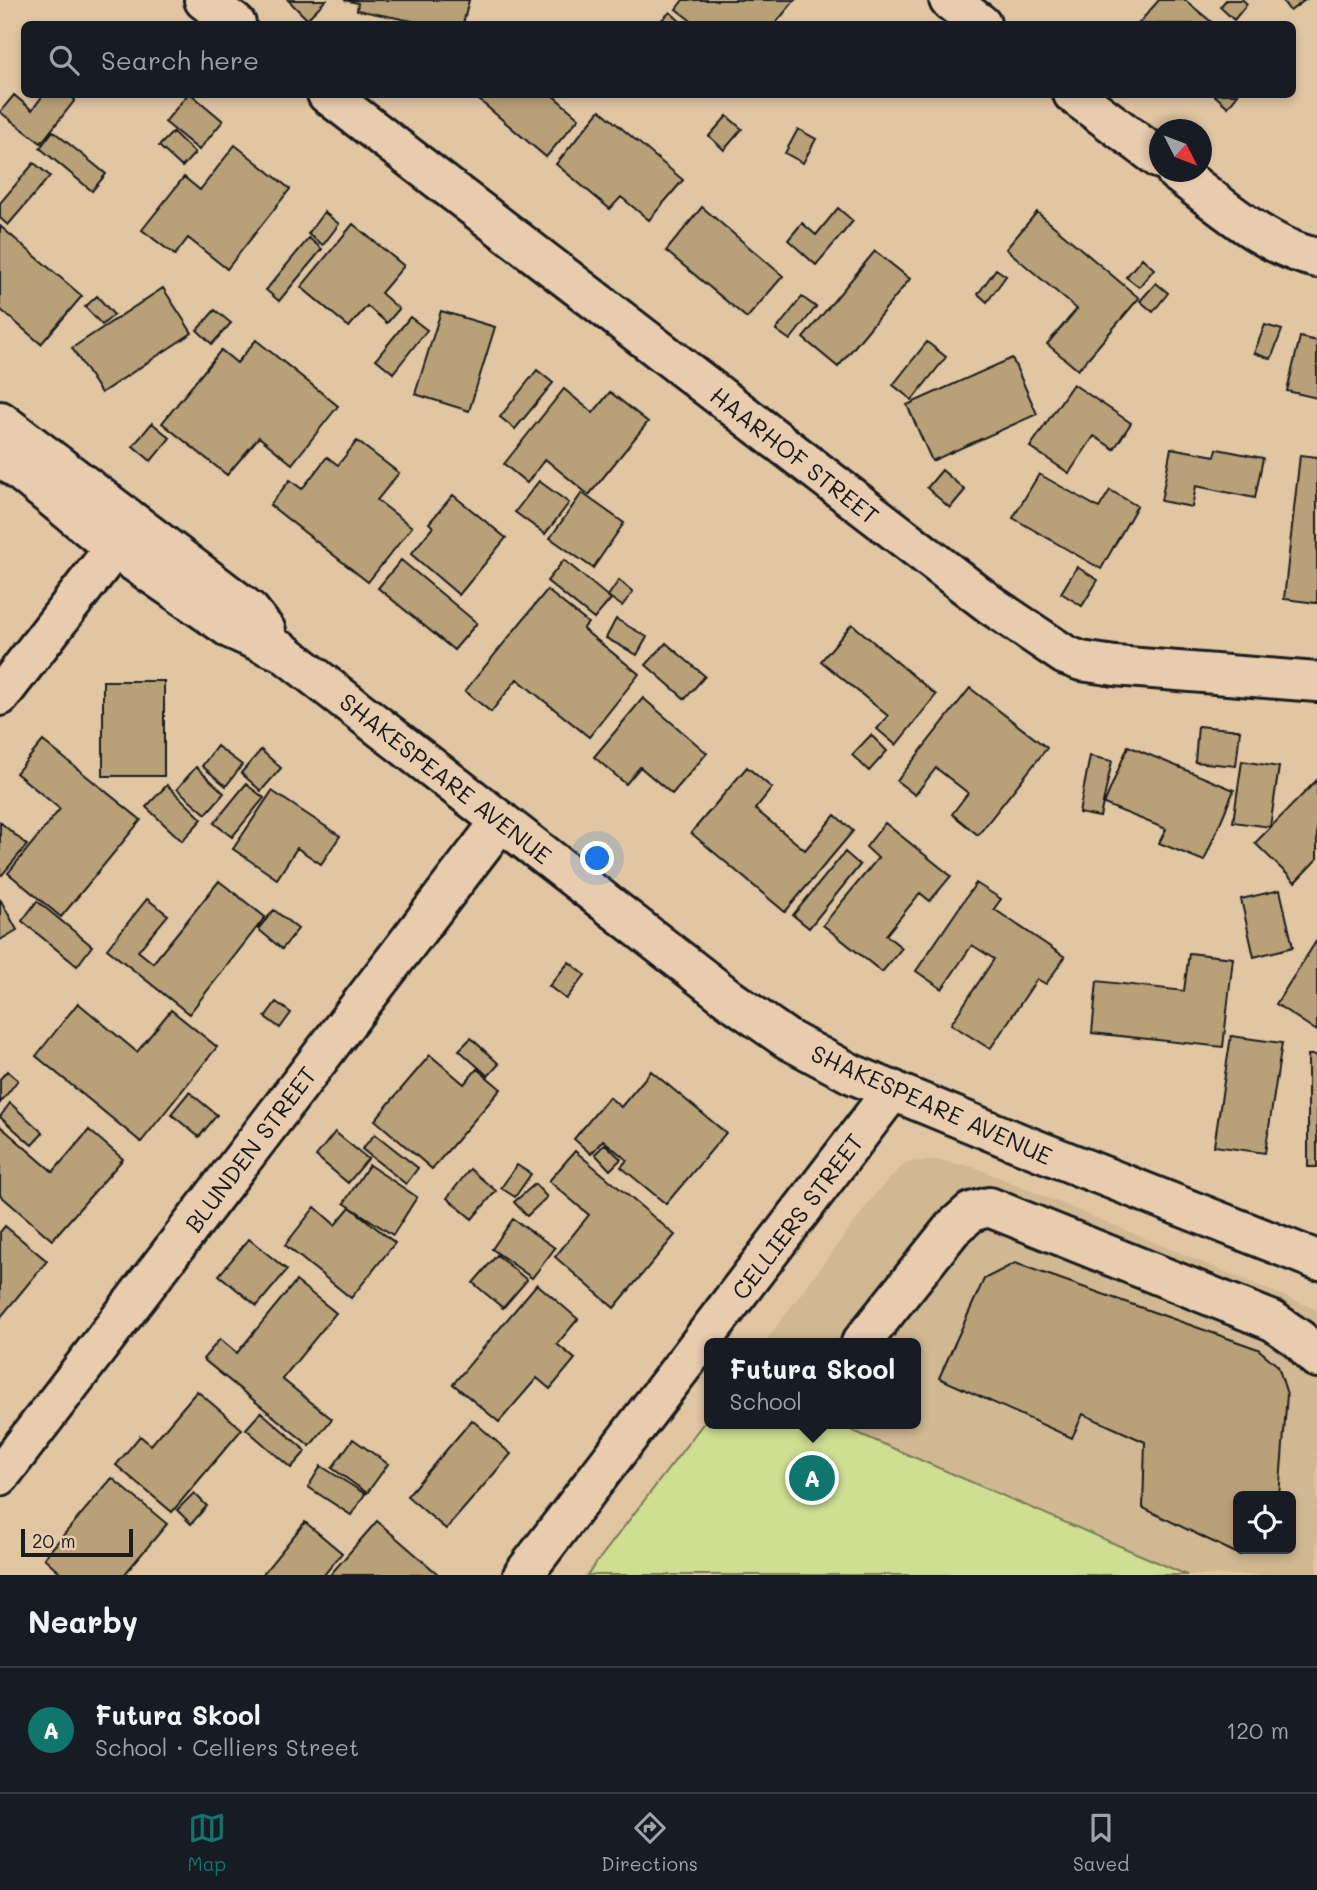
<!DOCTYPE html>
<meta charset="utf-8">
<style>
:root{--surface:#171b24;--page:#242831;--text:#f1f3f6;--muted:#9ea1a6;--line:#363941;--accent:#0f766e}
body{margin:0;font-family:Mali,sans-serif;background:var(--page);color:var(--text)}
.controls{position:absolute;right:21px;bottom:21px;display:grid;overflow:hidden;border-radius:10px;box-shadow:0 4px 10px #0003}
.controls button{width:63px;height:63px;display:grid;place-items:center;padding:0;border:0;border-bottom:2px solid var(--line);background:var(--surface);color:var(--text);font:35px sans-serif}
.compass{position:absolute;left:1149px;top:119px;width:63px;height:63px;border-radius:50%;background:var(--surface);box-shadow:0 4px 10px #0003;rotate:132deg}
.scale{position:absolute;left:21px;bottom:18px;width:112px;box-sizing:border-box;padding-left:7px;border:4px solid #1c1c1c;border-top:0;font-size:19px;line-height:24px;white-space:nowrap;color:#1c1c1c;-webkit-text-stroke:5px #e7ccae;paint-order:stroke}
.you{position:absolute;left:598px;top:859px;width:24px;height:24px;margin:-18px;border:5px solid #fff;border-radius:50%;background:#1a73e8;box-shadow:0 0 0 10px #1a73e833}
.badge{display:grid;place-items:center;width:46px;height:46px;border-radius:50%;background:var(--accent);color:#fff;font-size:23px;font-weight:700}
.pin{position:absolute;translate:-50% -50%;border:4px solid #fff;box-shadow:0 2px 7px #0006}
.popup{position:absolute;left:704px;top:1338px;width:217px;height:91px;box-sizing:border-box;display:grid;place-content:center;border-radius:10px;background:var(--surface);filter:drop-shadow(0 2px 5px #0005);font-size:23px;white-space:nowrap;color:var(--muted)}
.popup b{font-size:26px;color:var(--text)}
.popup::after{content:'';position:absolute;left:50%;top:100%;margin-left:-14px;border:14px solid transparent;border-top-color:var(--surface)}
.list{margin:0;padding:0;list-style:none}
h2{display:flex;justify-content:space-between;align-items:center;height:91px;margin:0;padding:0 28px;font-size:30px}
h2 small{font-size:23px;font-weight:400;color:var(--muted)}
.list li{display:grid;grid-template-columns:46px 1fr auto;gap:21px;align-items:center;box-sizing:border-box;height:126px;padding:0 28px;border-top:2px solid var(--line)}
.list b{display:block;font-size:26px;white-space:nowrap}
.list p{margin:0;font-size:23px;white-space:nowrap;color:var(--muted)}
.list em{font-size:23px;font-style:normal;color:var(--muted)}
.icon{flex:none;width:38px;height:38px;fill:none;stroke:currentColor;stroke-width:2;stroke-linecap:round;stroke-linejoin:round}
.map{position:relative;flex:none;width:1317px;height:1575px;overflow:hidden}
.search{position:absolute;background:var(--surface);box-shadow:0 4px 10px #0003;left:21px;right:21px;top:21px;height:77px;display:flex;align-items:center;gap:18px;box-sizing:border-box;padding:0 24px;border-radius:10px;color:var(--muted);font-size:26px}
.sheet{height:217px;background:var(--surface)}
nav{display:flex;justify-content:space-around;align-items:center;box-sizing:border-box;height:98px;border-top:2px solid var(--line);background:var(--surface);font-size:19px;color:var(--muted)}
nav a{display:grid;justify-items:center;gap:4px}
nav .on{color:var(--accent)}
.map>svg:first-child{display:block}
</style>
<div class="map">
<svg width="1317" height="1575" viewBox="0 0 1317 1575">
<rect width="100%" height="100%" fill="#e0c6a2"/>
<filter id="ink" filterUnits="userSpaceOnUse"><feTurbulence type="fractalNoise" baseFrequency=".0143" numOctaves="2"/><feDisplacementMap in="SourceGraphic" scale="14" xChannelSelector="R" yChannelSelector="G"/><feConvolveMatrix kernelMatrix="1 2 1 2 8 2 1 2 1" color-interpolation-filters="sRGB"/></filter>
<g filter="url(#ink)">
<path fill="#d0b893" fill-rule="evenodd" d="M937 1160 974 1167 1317 1310V1575H587L709 1416V1424H915V1343H764L877 1192 906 1162ZM1238 1496H1291V1549H1238Z"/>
<path fill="#cfde91" stroke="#767d56" stroke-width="2" d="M709 1416V1424H837L1187 1575H587Z"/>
<path fill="#b8a178" stroke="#1c1c1c" stroke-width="2" d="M288 0H326L307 19Z
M344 0H469L463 24H427L357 10 358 3Z
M683 0H795L775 24H695L676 9Z
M1159 0H1185L1214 24H1138Z
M1226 0H1243L1247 4 1234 20 1220 7Z
M1282 0H1305L1290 11Z
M670 12 683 24H657Z
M44 94H69L75 100 41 143 0 112 14 95 32 110Z
M188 94H191L223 121 199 150 165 122Z
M472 94H551L579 118 546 157Z
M1213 94H1238L1228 107Z
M600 110 683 180 649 220 621 197 610 209 556 164Z
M727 116 742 129 724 150 709 136Z
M798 129 816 139 803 163 785 153Z
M53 131 106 174 92 191 40 148Z
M173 132 195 153 182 167 159 146Z
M235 145 290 189 227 269 188 238 175 255 142 230 184 177 200 190Z
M34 163 50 176 8 225 0 218V203Z
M702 207 783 276 747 318 666 251Z
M838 208 853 221 816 265 788 240 802 223 816 235Z
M324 212 339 224 323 245 308 234Z
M1037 212 1139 298 1078 370 1047 344 1077 309 1006 249Z
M353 224 404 266 381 293 399 309 387 323 367 306 349 327 301 287Z
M0 226 82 296 41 344 0 309Z
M309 238 322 249 279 301 266 290Z
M875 251 910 279 838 367 803 338Z
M1142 258 1154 269 1139 287 1126 277Z
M996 269 1006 276 987 302 978 294Z
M1156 283 1168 293 1153 312 1140 301Z
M163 288 192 333 101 393 72 348Z
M97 296 114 315 102 325 85 307Z
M802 297 816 307 790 340 776 330Z
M215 310 231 323 212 344 197 330Z
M441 311 495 327 469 411 415 394Z
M410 317 427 330 393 373 376 359Z
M1265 325 1282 330 1271 359 1254 353Z
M1300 337 1317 341V398L1287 391Z
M256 340 338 406 292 464 259 437 227 475 162 423 221 350 237 363Z
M927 342 946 357 912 400 893 385Z
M1012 358 1037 414 932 461 907 405Z
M537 370 553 383 515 429 500 417Z
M1073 384 1131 423 1114 449 1094 436 1069 473 1030 447Z
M564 389 593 413 610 392 648 422 589 495 545 459 527 483 504 464Z
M152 423 170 438 151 461 133 446Z
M357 441 399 473 377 500 412 527 368 582 270 505 290 480 302 489 327 457 338 465Z
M1171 448 1215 456 1217 449 1263 458 1255 498 1196 486 1192 507 1161 501Z
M1300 455 1317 457V603L1284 599Z
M942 470 965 490 950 508 927 488Z
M1039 474 1099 508 1110 490 1137 506 1101 569 1013 518Z
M539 481 569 503 545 534 515 512Z
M582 493 624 523 593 568 550 538Z
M453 495 506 538 459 595 411 554 433 527 429 523Z
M401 560 477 623 454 650 378 588Z
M564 560 611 599 594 619 547 581Z
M1077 567 1098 580 1082 606 1061 593Z
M619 580 633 592 622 606 608 596Z
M547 590 588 623 583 629 639 674 589 737 517 679 491 712 465 691Z
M616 619 647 637 637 655 606 638Z
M852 624 936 695 896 745 877 729 888 716 821 661Z
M666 643 705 676 685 699 646 665Z
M103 681H164V776H103Z
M970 688 1047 748 978 835 952 814 968 793 936 768 915 795 897 781Z
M643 698 707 753 672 794 640 767 626 784 594 757Z
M1198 726 1240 730 1236 766 1195 762Z
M871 735 887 751 869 771 852 755Z
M43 741 141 820 61 917 8 873 60 809 16 773Z
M217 746 242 765 226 786 202 766Z
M1128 746 1234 790 1204 861 1159 843 1166 829 1104 804Z
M261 750 281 768 261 791 241 773Z
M1090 756 1112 761 1100 817 1079 813Z
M1242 761 1279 767 1270 827 1233 822Z
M196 767 224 793 206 814 177 789Z
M747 767 772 788 755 809 805 850 835 815 853 831 785 912 691 833Z
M1317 780V859L1295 882 1255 843Z
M246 784 264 798 232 837 214 823Z
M167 785 202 819 182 841 146 807Z
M272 791 340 836 321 864 297 848 277 879 233 849Z
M0 822 27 845 2 875 0 873Z
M885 823 951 876 930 901 920 893 886 935 902 948 882 972 823 925 878 858 866 847Z
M845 852 860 865 809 928 793 915Z
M219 881 265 917 189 1014 107 949 147 899 168 915 138 951 153 963Z
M976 883 1001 899 994 909 1065 957 1046 984 1037 979 990 1049 951 1024 994 959 972 945 942 989 916 971Z
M1280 890 1293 947 1254 957 1241 899Z
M0 899 17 930 0 940Z
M37 901 92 946 77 966 22 921Z
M274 910 298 929 282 949 258 929Z
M1317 940V1031L1276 1004Z
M1189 953 1233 958 1223 1047 1092 1033 1097 981 1184 991Z
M569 962 585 975 566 999 549 986Z
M276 1002 291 1013 280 1028 265 1017Z
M78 1003 137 1052 171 1010 217 1047 141 1142 36 1056Z
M1231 1036 1282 1043 1265 1153 1214 1146Z
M471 1038 499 1064 488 1076 459 1050Z
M430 1055 464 1084 477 1069 501 1089 432 1169 375 1120Z
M1308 1055H1317V1167H1308Z
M7 1071 18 1080 0 1103V1079Z
M651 1071 726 1133 666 1204 621 1167 627 1160 603 1140 591 1154 574 1139 609 1097 621 1107Z
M189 1092 217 1115 199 1137 171 1114Z
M10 1103 43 1133 32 1145 0 1117Z
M0 1126 53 1172 89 1130 123 1159 52 1240 0 1195Z
M335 1132 368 1159 348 1183 316 1156Z
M375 1134 418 1168 406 1184 362 1149Z
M605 1144 621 1159 610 1170 595 1154Z
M575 1151 675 1235 614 1308 555 1257 589 1215 549 1181Z
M369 1165 417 1197 393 1235 344 1203Z
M517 1165 531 1174 515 1197 501 1188Z
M470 1169 496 1191 472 1219 447 1198Z
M535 1184 547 1197 527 1216 514 1202Z
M315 1207 335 1225 350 1207 395 1243 351 1298 285 1245Z
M513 1219 555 1248 532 1278 492 1249Z
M5 1226 47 1261 0 1318V1232Z
M249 1239 287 1270 257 1306 219 1275Z
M497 1255 527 1280 503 1308 473 1283Z
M1015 1263 1258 1349 1278 1366 1287 1394 1279 1496H1238V1549H1249L1240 1555 1143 1508 1145 1442 1083 1414 1072 1438 939 1378 984 1279Z
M296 1281 336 1313 282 1379 332 1419 310 1446 203 1359 220 1339 237 1353Z
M537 1284 578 1319 557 1344 575 1359 550 1389 537 1378 499 1422 453 1384Z
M197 1391 242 1429 172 1512 116 1465 140 1436 151 1445Z
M261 1412 306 1451 291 1468 246 1429Z
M472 1420 511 1454 446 1529 407 1496Z
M353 1439 388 1464 367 1493 332 1468Z
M321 1466 365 1494 351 1515 308 1487Z
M112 1478 167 1524 124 1575H63L44 1558Z
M194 1493 207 1506 191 1524 177 1510Z
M377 1521 439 1575H330Z
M305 1522 342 1553 324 1575H262Z"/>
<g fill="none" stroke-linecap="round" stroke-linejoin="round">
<g stroke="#1c1c1c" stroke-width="44">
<path id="minor" d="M204 0 236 24
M949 0 981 24
M327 94 991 605 1065 655 1081 661 1115 666 1317 682
M1073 94 1160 159
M1176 172C1218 203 1265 247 1317 258
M0 421 250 611 266 631
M0 455 114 548 231 629 283 652 731 1000 787 1039 852 1074 1017 1142 1317 1260
M0 696 129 529
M861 1343 952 1229 971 1212 989 1207 1273 1321 1299 1339 1317 1358
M0 1476 501 821
M523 1575 893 1090"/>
</g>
<use href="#minor" stroke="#e7ccae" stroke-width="38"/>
</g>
</g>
<g text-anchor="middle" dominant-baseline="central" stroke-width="5" stroke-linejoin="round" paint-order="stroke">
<g font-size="24" fill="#1c1c1c" stroke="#e7ccae">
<text transform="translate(795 455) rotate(38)">HAARHOF STREET</text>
<text transform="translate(446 778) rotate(38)">SHAKESPEARE AVENUE</text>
<text transform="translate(932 1104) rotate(24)">SHAKESPEARE AVENUE</text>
<text transform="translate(250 1149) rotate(-53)">BLUNDEN STREET</text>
<text transform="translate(797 1216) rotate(-53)">CELLIERS STREET</text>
</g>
</g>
</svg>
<div class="controls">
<button><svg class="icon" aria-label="locate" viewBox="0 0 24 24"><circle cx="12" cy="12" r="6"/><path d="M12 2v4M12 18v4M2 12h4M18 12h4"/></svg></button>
</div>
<svg class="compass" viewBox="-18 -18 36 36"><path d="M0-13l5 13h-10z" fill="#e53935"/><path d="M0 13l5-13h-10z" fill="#9ea1a6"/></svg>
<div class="scale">20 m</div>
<div class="you"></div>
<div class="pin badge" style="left:812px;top:1478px">A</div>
<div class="popup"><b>Futura Skool</b>School</div>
<div class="search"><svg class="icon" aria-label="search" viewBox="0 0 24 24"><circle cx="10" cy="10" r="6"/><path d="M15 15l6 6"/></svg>Search here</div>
</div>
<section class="sheet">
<h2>Nearby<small></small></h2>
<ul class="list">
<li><span class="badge">A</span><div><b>Futura Skool</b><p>School · Celliers Street</p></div><em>120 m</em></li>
</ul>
</section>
<nav>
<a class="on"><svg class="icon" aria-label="map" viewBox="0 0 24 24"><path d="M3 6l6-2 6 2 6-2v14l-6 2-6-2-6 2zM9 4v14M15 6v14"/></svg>Map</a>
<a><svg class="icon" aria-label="directions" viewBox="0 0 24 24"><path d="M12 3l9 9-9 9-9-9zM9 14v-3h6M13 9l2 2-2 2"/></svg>Directions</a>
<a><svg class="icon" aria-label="saved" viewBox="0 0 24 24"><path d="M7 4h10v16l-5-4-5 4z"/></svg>Saved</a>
</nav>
